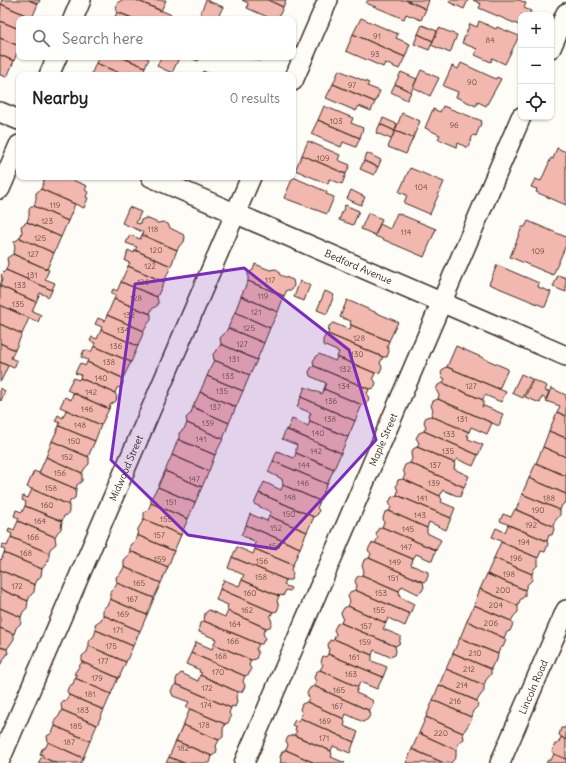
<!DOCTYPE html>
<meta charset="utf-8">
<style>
:root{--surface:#fff;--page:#f6f6f6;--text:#222;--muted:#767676;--line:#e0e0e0}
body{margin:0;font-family:Delius,sans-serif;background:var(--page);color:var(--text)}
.controls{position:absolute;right:12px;top:12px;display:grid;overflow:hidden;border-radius:8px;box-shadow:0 1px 3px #0004}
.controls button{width:36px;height:36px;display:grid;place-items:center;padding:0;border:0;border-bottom:1px solid var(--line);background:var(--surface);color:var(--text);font:20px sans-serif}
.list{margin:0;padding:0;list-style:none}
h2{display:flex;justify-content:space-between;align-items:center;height:52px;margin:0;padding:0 16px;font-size:17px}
h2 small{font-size:13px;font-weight:400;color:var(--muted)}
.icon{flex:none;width:22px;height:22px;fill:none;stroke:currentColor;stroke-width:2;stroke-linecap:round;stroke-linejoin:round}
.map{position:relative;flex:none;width:566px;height:763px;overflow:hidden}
.search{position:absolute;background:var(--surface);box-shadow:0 1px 3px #0004;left:16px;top:16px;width:280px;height:44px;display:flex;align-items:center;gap:10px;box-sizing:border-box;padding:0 14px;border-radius:8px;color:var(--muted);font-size:15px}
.panel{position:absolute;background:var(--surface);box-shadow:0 1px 3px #0004;left:16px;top:72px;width:280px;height:108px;border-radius:8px}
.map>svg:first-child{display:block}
</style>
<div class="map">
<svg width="566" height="763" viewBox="0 0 566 763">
<rect width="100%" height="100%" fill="#fdfcf7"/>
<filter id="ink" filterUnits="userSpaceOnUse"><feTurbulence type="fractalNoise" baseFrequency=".025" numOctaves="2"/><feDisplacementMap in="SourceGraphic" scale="8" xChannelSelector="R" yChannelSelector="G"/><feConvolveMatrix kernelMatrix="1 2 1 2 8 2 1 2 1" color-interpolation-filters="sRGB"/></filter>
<g filter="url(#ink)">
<path fill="#f2b7ae" stroke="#3b2a1e" d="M1 0H29L38 4 32 18 1 4 2 0Z
M29 0H40L38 4Z
M122 0H136L172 15 170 19H135L117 12 116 10 117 3Z
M136 0H166L161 11Z
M206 0 223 7 217 19H211L200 14Z
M242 0H268L283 7 278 19H272L247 8 248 3Z
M268 0H286L283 7Z
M368 0H406L426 9 421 20 406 14 404 19 366 3Z
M406 0H429L426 9Z
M450 0H468L464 9 449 2Z
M473 0H519L526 3 524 8 531 11 529 15H521V26L479 8 481 4Z
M1 4 32 18V19H19V29L0 21Z
M117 12 135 19H111L115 17Z
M361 18 398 34 396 38 410 44 405 57 353 34Z
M0 21 19 29V46L0 38Z
M479 21 496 29 497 27 519 36 505 64 492 58 491 62 475 55 477 49 462 43 470 24 477 27Z
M422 25 437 31 433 41 418 34Z
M439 28 457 35 450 53 431 45Z
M353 34 405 57 399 69 385 63 383 67 346 51Z
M418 34 433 41 429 50 414 44Z
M0 38 19 46 14 61 0 55Z
M0 55 14 61 7 77 0 75Z
M99 57H121L145 67 142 75H138L130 71 128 75H124L96 63Z
M121 57H145L149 59 145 67Z
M161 57 179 58 172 73 157 66Z
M188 57H200L198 61Z
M249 57H261L259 61Z
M96 63 124 75H91Z
M461 63 496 79 497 77 501 79 486 106 478 102 476 106 456 97 458 92 443 86 452 66 458 69Z
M339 70 369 83 367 86 380 91 375 102 333 84Z
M421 70 439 78 430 96 413 87Z
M203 71 212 75H201Z
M401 72 417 79 411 92 395 84Z
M333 84 375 102 371 111 359 106 356 111 326 98Z
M395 84 411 92 407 100 391 92Z
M324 106 353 118 351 123 363 128 360 138 318 120Z
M443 106 482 121 476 136 473 135 468 148 458 143 457 147 438 139 440 135 425 128 433 109 440 112Z
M402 113 420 121 413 138 395 131Z
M383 118 397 124 395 131 380 124Z
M318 120 360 138 356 147 343 142 341 147 311 134Z
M380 124 395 131 391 139 376 133Z
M395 131 413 138 406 154 388 147Z
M308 141 340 155 338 160 350 165 346 174 302 155Z
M557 148 566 152V205L536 192 537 189 531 187 535 179 541 181 551 158 553 159Z
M367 153 381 160 378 167 364 161Z
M302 155 346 174 342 184 329 179 328 184 295 170Z
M364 161 378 167 374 175 360 169Z
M410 168 444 182 430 214 404 203 407 195 399 192Z
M43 177H65L87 186 85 190 88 192 86 197 88 198 84 208 41 189 44 182Z
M293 177 327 192 326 194 334 197 327 214 284 198Z
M41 189 75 204 68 221 34 206 36 199V193Z
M351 190 365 197 361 205 347 199Z
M345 205 359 211 353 225 339 220Z
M31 206H34L68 221 61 237 27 222 29 216V210Z
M129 207 141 212 136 223 140 224 141 220 146 218 158 223 163 222 168 224 170 228 184 235 185 237 184 242 180 245 177 250 142 235 143 232 122 223Z
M368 213 382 219 375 235 361 229Z
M397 213 436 229 424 257 375 236 380 224 390 229Z
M528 221 566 237V245L553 275 510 257 522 227H525Z
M27 222 61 237 54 253 20 238 22 232 21 226Z
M130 235 140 239 142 235 177 250 171 266 135 250 137 247 126 243Z
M20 238 54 253 47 269 13 254 15 249 14 242Z
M128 250 134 253 135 250 171 266 164 282 128 266 130 263 125 261Z
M13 254 49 270 45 279 55 283 52 290 6 270 8 264 7 258Z
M255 264 270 270 275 269 278 270 280 275 293 280 294 285 292 290H287L284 296 248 281V273L253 270Z
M497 265 539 283 538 287 551 292 545 307 489 284Z
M128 266 164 282 157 297 121 282Z
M6 270 52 290 49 297 40 293 36 302 0 286 2 279 1 275Z
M558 275 566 278V292L553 287Z
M248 281 284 296 278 312 241 296Z
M300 281 310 285 304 301 294 297Z
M121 282 157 297 158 301V305L152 309 150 314 114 299 116 296 111 294 113 289 117 291Z
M0 286 36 302 32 311 41 315 38 322 0 305Z
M325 291 334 295 327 314 317 310Z
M241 296 278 312 270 328 235 312Z
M114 299 151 314V320L147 325 144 331 107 315Z
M347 300 398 322 389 341 351 325 350 324 351 321 340 317Z
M0 305 29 318 22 334 0 324Z
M235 312 270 328 264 343 228 328Z
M107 315 144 331 138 346 101 330 102 327 95 324 98 318 105 321Z
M333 323 350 330 351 325 389 341 387 346 389 351 387 357H383L328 334 329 326Z
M0 324 22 334 15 350 0 343Z
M228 328 264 343 257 360 221 344 220 338 225 333Z
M101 330 138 346 131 362 94 346 95 343 90 341 92 337 97 339Z
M328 334 383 357 380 363 382 367 380 372 375 373 337 357 339 352 323 345V340L325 336Z
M0 343 15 350 11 358 17 361 14 368 0 362Z
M221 344 257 360 250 375 214 360 213 354 218 349Z
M94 346 131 362 123 378 87 362 88 360 81 357 84 350 91 352Z
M456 346 508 369 499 389 447 367Z
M319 354 335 361 337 357 375 373 373 378 376 383 374 388 369 389 314 366 313 361 315 358Z
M214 360 250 375 243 391 207 376Z
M0 362 8 366 1 381H0Z
M87 362 122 378 123 383 121 387 117 388 115 393 80 378 81 375 75 373 80 363 85 366Z
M314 366 369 389 367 394 369 399 366 404 362 405 324 389 326 383 310 376 309 372 311 368Z
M447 367 506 392 501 402 485 395 483 400 443 383 445 379 443 378 441 373 444 368Z
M521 374 532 379 523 398 512 393Z
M207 376 243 391 236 407 200 392Z
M73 378 79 380 80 378 115 393 117 397 116 401 110 405 109 409 67 390Z
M533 380 547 386 545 391 549 392 546 399 542 397 540 403 525 397Z
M443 383 483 400V404L482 407 484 406 503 414 499 426 438 399 439 395 436 390 438 385Z
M305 387 322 394 324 389 362 405 355 421 301 397Z
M0 388 5 391 1 401 0 400Z
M551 388 566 395V416L557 412 560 406 546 401Z
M200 392 236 407 229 423 193 407Z
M73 393 109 409 101 425 60 407 65 397 71 400Z
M301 397 355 421 348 437 310 421 309 417 311 413 297 407Z
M438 399 492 423 487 434 471 427 469 432 431 416 433 410 431 406 433 401Z
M193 407 229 423 223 439 187 423 186 418 191 413Z
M66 410 101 425 95 441 59 426 60 423 55 421 58 415 63 418Z
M557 412 566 416V438L549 431Z
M431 416 469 432 467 436H469L468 439 483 445 478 455 424 431 426 427 424 422 426 417Z
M292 419 308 426 310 421 348 437 341 453 287 430Z
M187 423 223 439 215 455 179 440V433L184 429Z
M59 426 95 441 88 457 52 441Z
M286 429 341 453 334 469 296 453V449L297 445 282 439Z
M424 431 478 455 473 466 457 459 455 463 417 447 419 443 416 438 419 433Z
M549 431 566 438V457L543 447Z
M178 439 215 455 209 471 172 455Z
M52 441 89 457V464L85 468 82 473 46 457Z
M417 447 455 463 454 469 469 476 464 487 410 463 412 459 411 454 413 449Z
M543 447 566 457V476L536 463Z
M277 451 294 458 296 453 334 469 327 484 273 461Z
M172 455 209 471 202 487 165 471Z
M46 457 82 473V481L77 485 76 489 39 473Z
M273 461 327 484 320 501 283 485 282 479 268 472Z
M410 463 464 487 460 497 443 490 440 496 403 479 405 475 403 470 405 465Z
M536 463 566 476V494L529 478Z
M34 471 76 489 75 498 70 501 69 505 27 487Z
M165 471 202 487 195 503 158 487Z
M529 478 566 494V502L562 505 560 510 522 494Z
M403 479 440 496 442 500 441 502 455 508 451 518 397 495 398 491 396 486 398 480Z
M264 482 281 490 283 485 320 501 317 508 319 510 318 514 314 517 259 493Z
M158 487 195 503 188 519 151 503V498Z
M32 489 69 505V512L67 515 64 516 62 521 25 506 26 502 22 500 23 496 28 498Z
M259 493 314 517 307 532 269 516 271 512 254 504Z
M522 494 560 510V515L555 521 553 526 516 510Z
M397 495 451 518 446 530 429 522 427 528 389 511 391 507 389 502 392 497Z
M151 503 188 519 181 535 144 519V513L149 508Z
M25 506 62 521 61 529 57 533 55 537 18 521 19 518 14 516 16 510 22 512Z
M515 509 553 526 554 529 552 535H549L547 541 500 521 503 514 511 517Z
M389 511 427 528V533L441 540 436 550 382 527 384 522 383 518 385 512Z
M250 514 267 521 269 516 307 532 300 548 246 525Z
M144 519 181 535 174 551 137 535 138 529Z
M18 521 55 537 56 544 50 549 49 553 11 537 12 534 8 532 9 528 14 530Z
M246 525 300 548 293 565 255 549 254 544 256 542 241 535Z
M508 525 547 541 548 544 545 552 541 551 538 558 501 542V541L492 537 496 528 505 532Z
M382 527 436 550 432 561 416 554 413 559 375 543 378 538 376 534 378 529Z
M137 535 174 551 168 567 130 551V545L135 541Z
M11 537 49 553V560L42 569 4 553 5 550 1 548 3 544 7 546Z
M501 542 538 558V565L534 569 532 574 494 558Z
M375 543 413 559 411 565 428 572V576L426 581 423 582 369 558 371 554 368 550 371 544Z
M237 547 253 554 255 549 293 565 291 569 293 574 291 580H286L232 557Z
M130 551 168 567 161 583 124 567V560L128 556Z
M4 553 42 569 41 576 37 580 35 585 0 570V559L1 560Z
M232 557 286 580 284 585 291 588 290 591 286 590 283 596 280 595 279 596 242 580 244 575 228 568Z
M369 558 423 582 424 587 422 591 418 594 402 586 399 591 362 575 364 570 362 566 364 560Z
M494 558 532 574V580L527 585 525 590 487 574Z
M124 567 161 583 154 598 117 583 116 577 121 573Z
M0 570 35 585 34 592 30 596 28 601 0 589Z
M487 574 525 590V596L520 600 518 606 480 589Z
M362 575 399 591 400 597 414 604 410 614 355 590 357 586 355 581 357 577Z
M224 580 239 586 242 580 279 596 277 601 279 606 277 611 273 612 220 589Z
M117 583 154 598 147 615 110 599V592L114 588Z
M0 589 28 601 27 608 23 612 21 617 0 608Z
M220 589 273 612 270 617 272 622 270 627 266 628 228 611 227 608 228 605 216 600Z
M480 589 518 606V612L514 616 511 621 474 605Z
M355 590 410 614 405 626 388 618 386 623 348 606 350 601 348 597 350 592Z
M110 599 147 615 140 631 103 615V609L108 604Z
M474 605 511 621 513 624 510 631 507 632 504 638 467 621Z
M348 606 386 623 383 629 400 636V640L399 644 395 646 341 623 343 618 341 613 344 608Z
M0 608 21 617V623L16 628 14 634 0 628Z
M209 610 225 617 228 611 266 628 263 633 265 638 262 644H259L204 621 205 613Z
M103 615 140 631 133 646 96 630 95 624 101 620Z
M204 621 259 644 256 649 258 653 256 659 251 660 214 644 216 639 199 632V627L200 623Z
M467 621 504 638 506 640 503 647 500 648 498 654 460 638Z
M341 623 395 646 396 651 395 655 390 657 374 650 372 655 334 639 336 634 334 630 337 624Z
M0 628 14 634V639L7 649 0 647Z
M96 630 133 646 126 662 89 646V641L94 636Z
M460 638 498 654 497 660 493 664 491 669 453 653Z
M334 639 372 655V661L387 667 383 677 328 654 329 649 328 645 330 640 333 641Z
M196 642 212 649 214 644 251 660 249 665 251 669 249 674 245 676 191 653Z
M89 646 126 662 119 678 82 662V656L87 652Z
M0 647 7 649 8 653 0 665Z
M191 653 245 676 243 681 245 686 242 692H238L200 675 202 673 199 672 200 670 186 664Z
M453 653 491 669V674L486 680 484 685 446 669Z
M328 654 383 677 377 689 360 682 358 687 320 670 323 665 321 662 323 656 326 657Z
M82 662 118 678 111 694 75 678 77 675 74 674Z
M446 669 484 685V691L480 696 477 701 439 685Z
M320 670 358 687 356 693 372 700 373 703 371 708 368 710 314 686 316 681 314 678 316 672Z
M181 673 198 681 200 675 238 692 236 697 237 702 235 707 232 706 231 708 176 684V680L177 677Z
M75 678 111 694 104 710 69 695 67 691 69 686 73 684Z
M176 684 231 708 229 713 231 717 228 723 225 724 186 707 189 702 173 696 171 691 173 687Z
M439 685 477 701 478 706 473 711 471 717 433 700Z
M314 686 368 710 370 715 368 719 363 722 346 714 344 719 307 702 309 698 307 693 310 688Z
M69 695 104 710 97 725 62 710 61 704 63 701 66 700Z
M433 700 471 717 472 719 463 733 426 717Z
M307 702 344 719 345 723 344 726 358 732 354 742 300 718 302 713 300 709 302 704Z
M190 709 225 724 223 729V737L219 740 183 725Z
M62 710 97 725 90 741 55 726V720L59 716Z
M426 717 463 733 464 739 459 743 456 750 419 733Z
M300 718 354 742 350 753 333 746 331 751 294 735 297 731 295 730 296 727 292 725 295 720 298 721Z
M183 725 219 740 216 746 217 750 216 753 212 756 176 741Z
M55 726 90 741 83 758 48 742 47 736 52 733Z
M566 726V740L559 735 561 728H565Z
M419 733 456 750V757L451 763H444L412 749Z
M293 735 331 751 332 755 331 757 345 763H315L286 750 288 745 286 741 288 737Z
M561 737 566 740V759L554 754 552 751 555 744H558Z
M176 741 212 756 210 763H184L169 757Z
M48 742 83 758 81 763H56L42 757 43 755 40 754 42 749 46 747Z
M412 749 444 763H406Z
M286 750 315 763H280L281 760 280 757 282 752Z
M554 754 566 759V763H546L548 760H551Z
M42 757 56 763H38Z
M169 757 184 763H166Z"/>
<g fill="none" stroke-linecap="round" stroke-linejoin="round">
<g stroke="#3b2a1e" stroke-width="22">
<g id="minor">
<path d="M73 19 81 0"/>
<path d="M551 48 566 13"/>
<path d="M49 75 57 57"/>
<path d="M293 81 328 0"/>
<path d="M0 112 19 120"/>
<path id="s1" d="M151 177 566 356"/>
<path d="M0 189 19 145"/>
<path id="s2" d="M0 760 251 177"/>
<path id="s3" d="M244 763 521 117"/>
<path id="s4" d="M500 763 566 610"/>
</g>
</g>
<use href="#minor" stroke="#fdfcf7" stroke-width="19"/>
</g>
</g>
<path fill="#7b2cbf" fill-opacity="0.2" stroke="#7b2cbf" stroke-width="3" stroke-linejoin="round" d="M244 268 349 350 376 440 276 549 188 535 111 460 135 284Z"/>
<g text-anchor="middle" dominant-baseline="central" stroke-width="3" stroke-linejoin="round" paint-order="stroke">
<g font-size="8" fill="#694d42">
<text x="377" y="36">91</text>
<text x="490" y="40">84</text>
<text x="375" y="54">93</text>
<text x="472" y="82">90</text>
<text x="352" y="85">97</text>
<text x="336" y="121">103</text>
<text x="454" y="125">96</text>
<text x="323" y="158">109</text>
<text x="421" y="187">104</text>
<text x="55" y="205">119</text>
<text x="47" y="221">123</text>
<text x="153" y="229">118</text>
<text x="406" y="232">114</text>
<text x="40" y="238">125</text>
<text x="156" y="250">120</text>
<text x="538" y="251">109</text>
<text x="33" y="254">127</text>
<text x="150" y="266">122</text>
<text x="32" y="275">131</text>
<text x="270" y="280">117</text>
<text x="143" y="282">126</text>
<text x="20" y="285">133</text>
<text x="263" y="296">119</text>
<text x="136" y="298">128</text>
<text x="18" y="304">135</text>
<text x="256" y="312">121</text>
<text x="129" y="315">132</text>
<text x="249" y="328">125</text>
<text x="123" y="330">134</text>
<text x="359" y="338">128</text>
<text x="242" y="344">127</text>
<text x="116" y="346">136</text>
<text x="357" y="354">130</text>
<text x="234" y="359">131</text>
<text x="109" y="362">138</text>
<text x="345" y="369">132</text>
<text x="228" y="376">133</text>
<text x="101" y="378">140</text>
<text x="344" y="386">134</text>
<text x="471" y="386">127</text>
<text x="222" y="391">135</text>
<text x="91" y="392">142</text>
<text x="331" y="401">136</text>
<text x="215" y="407">137</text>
<text x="87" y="409">146</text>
<text x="330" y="419">138</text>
<text x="462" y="419">131</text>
<text x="208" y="423">139</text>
<text x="80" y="425">148</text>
<text x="318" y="433">140</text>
<text x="449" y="434">133</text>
<text x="201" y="439">141</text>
<text x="74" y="441">150</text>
<text x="316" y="451">142</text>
<text x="448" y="451">135</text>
<text x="67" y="457">152</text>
<text x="304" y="465">144</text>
<text x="435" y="465">137</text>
<text x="60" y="473">156</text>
<text x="194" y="479">147</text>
<text x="303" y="483">146</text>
<text x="434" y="483">139</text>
<text x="51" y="488">158</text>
<text x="290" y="497">148</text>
<text x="422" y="498">141</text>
<text x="549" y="498">188</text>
<text x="171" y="502">151</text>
<text x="47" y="505">160</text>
<text x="538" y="510">190</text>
<text x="289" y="514">150</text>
<text x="420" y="515">143</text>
<text x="166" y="519">155</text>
<text x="40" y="521">164</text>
<text x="531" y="525">192</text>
<text x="276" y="528">152</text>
<text x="408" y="529">145</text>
<text x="159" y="535">157</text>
<text x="33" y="537">166</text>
<text x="524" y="542">194</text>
<text x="275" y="546">154</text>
<text x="406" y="547">147</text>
<text x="26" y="553">168</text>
<text x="516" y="558">196</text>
<text x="160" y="559">159</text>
<text x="262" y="561">156</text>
<text x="395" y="562">149</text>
<text x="509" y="574">198</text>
<text x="261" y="577">158</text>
<text x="393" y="578">151</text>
<text x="139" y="583">165</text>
<text x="17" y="586">172</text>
<text x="503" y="590">200</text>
<text x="250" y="593">160</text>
<text x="381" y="593">153</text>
<text x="132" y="599">167</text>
<text x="496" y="605">204</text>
<text x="247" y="610">162</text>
<text x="379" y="610">155</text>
<text x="123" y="614">169</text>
<text x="491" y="623">206</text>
<text x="235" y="624">164</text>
<text x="366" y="626">157</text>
<text x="118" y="630">171</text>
<text x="233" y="641">166</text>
<text x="365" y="642">159</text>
<text x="111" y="646">175</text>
<text x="475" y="653">210</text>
<text x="221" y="656">168</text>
<text x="354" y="657">161</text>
<text x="103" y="661">177</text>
<text x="469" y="669">212</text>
<text x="218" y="672">170</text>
<text x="351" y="674">163</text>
<text x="97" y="678">179</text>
<text x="462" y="685">214</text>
<text x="207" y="688">172</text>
<text x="339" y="690">165</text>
<text x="90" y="694">181</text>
<text x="455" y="701">216</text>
<text x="206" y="705">174</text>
<text x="337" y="706">167</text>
<text x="83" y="710">183</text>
<text x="325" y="721">169</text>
<text x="204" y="725">178</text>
<text x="76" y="726">185</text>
<text x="441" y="733">220</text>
<text x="324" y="738">171</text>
<text x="69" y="742">187</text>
<text x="183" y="748">182</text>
</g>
<g font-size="10" fill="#3b2a1e" stroke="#fdfcf7">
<text stroke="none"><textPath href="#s1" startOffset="226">Bedford Avenue</textPath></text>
<text stroke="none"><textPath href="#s3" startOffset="352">Maple Street</textPath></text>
<text stroke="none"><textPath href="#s2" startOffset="318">Midwood Street</textPath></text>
<text stroke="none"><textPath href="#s4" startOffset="83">Lincoln Road</textPath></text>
</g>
</g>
</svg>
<div class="controls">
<button>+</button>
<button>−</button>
<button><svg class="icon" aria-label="locate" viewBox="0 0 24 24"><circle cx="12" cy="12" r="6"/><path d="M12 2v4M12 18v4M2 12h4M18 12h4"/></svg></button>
</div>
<div class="search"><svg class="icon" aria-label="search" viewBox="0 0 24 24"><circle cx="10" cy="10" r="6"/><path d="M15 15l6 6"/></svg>Search here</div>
<section class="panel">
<h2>Nearby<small>0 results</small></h2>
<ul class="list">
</ul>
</section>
</div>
